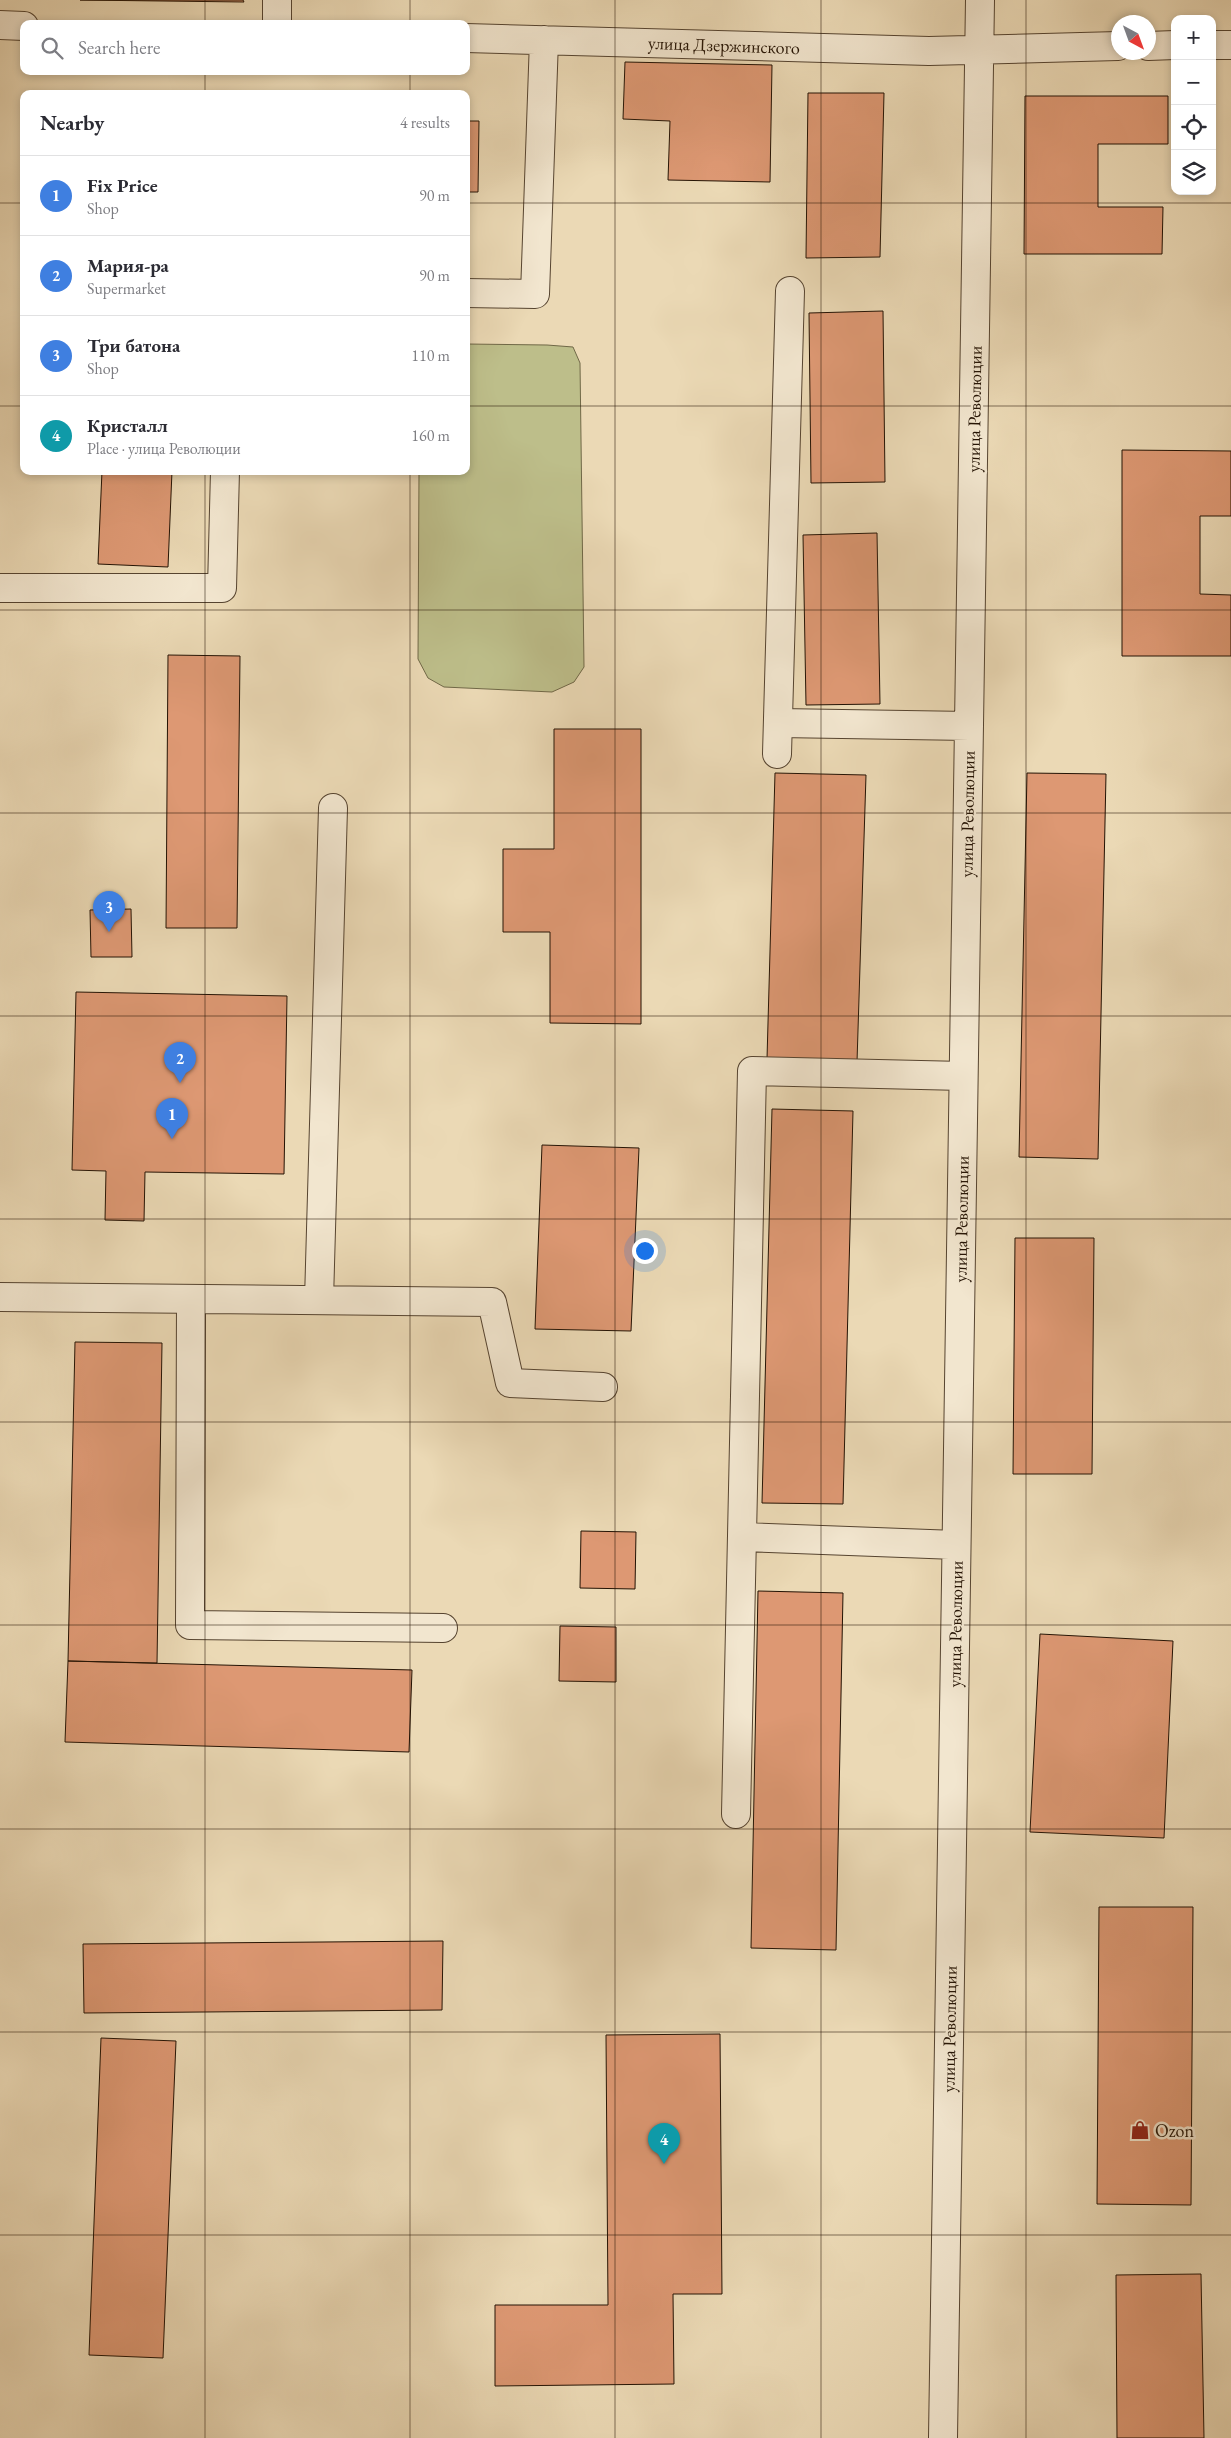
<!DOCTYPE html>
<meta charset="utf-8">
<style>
:root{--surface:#fff;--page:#f2f2f3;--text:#2b2b33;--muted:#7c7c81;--line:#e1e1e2;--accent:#8f2418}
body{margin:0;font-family:"EB Garamond",serif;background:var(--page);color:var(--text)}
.controls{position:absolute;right:15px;top:15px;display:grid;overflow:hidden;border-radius:10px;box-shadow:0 2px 8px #0003}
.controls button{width:45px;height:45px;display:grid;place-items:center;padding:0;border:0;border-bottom:1px solid var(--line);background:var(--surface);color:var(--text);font:25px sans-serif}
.compass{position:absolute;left:1111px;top:15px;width:45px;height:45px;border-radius:50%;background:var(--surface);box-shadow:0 2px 8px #0003;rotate:139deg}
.you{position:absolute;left:644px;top:1250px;width:18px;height:18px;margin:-12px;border:4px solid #fff;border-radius:50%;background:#1a73e8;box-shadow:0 0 0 8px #1a73e833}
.badge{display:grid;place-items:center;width:32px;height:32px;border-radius:50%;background:var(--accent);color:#fff;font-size:16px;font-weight:700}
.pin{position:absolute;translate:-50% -41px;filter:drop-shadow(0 1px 2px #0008)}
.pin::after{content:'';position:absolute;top:26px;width:18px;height:15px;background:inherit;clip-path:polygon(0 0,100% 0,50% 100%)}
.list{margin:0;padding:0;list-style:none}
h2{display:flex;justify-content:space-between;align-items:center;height:65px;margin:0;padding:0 20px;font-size:21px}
h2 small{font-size:16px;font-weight:400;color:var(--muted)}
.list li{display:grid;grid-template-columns:32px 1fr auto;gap:15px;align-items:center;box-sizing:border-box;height:80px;padding:0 20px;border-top:1px solid var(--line)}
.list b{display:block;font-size:19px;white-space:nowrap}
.list p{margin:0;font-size:16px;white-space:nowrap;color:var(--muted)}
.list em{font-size:16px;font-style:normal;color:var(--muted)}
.icon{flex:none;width:28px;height:28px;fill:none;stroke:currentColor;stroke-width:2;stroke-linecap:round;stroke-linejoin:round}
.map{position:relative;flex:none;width:1231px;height:2438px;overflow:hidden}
.search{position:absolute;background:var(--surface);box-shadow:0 2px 8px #0003;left:20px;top:20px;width:450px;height:55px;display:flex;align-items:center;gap:12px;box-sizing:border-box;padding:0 18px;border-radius:10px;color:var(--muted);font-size:19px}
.panel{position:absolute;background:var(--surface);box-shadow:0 2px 8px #0003;left:20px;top:90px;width:450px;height:385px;border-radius:10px}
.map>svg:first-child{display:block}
</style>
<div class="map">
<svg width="1231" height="2438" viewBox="0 0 1231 2438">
<rect width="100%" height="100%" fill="#ebd9b5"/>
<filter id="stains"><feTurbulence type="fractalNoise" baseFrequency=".004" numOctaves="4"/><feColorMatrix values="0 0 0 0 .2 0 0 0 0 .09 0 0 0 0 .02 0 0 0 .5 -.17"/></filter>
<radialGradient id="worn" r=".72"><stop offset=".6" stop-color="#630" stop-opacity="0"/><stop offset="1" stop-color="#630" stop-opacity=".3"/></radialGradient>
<path fill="#bdbe8a" stroke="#706847" d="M466 344 547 345 573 347 580 363 584 667 574 682 552 692 444 687 428 678 418 659 419 471H466Z"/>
<path fill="#dd9873" stroke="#241304" d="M80 0H243L244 2Z
M625 62 772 65 770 182 668 180 670 121 623 119Z
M808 93H884L880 257 806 258Z
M1025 96H1168V144H1098V207H1163L1162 254H1024Z
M466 121H479L478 192H466Z
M883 311 885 482 811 483 809 313Z
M1122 450 1231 451V516H1200V594L1231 595V656H1122Z
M102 471H172L168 567 98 564Z
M877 533 880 704 806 705 803 535Z
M168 655 240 656 237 928H166Z
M554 729H641V1024L550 1023V932H503V849H554Z
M775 773 866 775 857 1062 767 1059Z
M1027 773 1106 774 1098 1159 1019 1157Z
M131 909 132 957H91L90 910Z
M76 992 287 996 284 1174 145 1172 144 1221 105 1220 106 1171 72 1170Z
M772 1109 853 1111 843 1504 762 1503Z
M542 1145 639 1148 631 1331 535 1329Z
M1015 1238H1094L1092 1474H1013Z
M75 1342 162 1343 157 1663 68 1661Z
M581 1531 636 1532 635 1589 580 1588Z
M758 1591 843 1593 836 1950 751 1948Z
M560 1626 616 1627V1682L559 1681Z
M1040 1634 1173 1641 1164 1838 1030 1832Z
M68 1661 412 1670 409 1752 65 1742Z
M1099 1907H1193L1191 2205 1097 2204Z
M443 1941 442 2010 84 2013 83 1944Z
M720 2034 722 2294H673L674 2384 495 2386V2305H608L606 2035Z
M101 2038 176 2041 163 2358 89 2355Z
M1201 2274 1204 2438H1117L1116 2275Z"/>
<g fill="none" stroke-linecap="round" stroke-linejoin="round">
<g stroke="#564430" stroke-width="30">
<path id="minor" d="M277 0V24
M0 25 24 26
M466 38 929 51 1118 46
M1212 45H1231
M1148 46 1175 45
M466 293 535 294 544 40
M0 588H222L225 471
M779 723 969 726
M777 754 790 291
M0 1297 492 1302 510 1383 603 1387
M191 1299 190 1625 443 1628
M319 1300 333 808
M742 1537 956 1545
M736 1814 752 1071 963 1076
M943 2438 980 0"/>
</g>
<use href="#minor" stroke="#f2e6cf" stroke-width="28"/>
</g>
<path fill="none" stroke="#241304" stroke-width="1" stroke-opacity="0.55" d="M205 0V24M410 0V24M615 0V2438M821 0V2438M1026 0V2438M205 71V94M410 71V94M0 203H24M466 203H1231M0 406H24M466 406H1231M205 471V2438M410 471V2438M0 610H1231M0 813H1231M0 1016H1231M0 1219H1231M0 1422H1231M0 1625H1231M0 1829H1231M0 2032H1231M0 2235H1231"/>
<defs>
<g id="shop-bare" transform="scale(1.5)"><path d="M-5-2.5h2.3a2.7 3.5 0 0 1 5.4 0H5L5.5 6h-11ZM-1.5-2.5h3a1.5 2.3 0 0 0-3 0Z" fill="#8f2418" stroke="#f2e6cf" stroke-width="2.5" paint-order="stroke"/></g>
</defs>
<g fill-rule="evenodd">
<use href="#shop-bare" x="1140" y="2130"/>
</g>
<g text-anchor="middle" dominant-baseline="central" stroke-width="5" stroke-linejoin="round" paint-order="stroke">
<g font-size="18" fill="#241304" stroke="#f2e6cf">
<text transform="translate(724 45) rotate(2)">улица Дзержинского</text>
<text transform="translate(974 409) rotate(-89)">улица Революции</text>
<text transform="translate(967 814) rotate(-89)">улица Революции</text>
<text transform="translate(961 1219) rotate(-89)">улица Революции</text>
<text transform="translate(955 1624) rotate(-89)">улица Революции</text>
<text transform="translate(949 2029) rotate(-89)">улица Революции</text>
</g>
<g font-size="18" fill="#241304" stroke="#f2e6cf" text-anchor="start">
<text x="1155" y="2130">Ozon</text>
</g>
</g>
<rect width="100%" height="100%" filter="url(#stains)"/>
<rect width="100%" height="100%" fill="url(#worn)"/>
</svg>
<div class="controls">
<button>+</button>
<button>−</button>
<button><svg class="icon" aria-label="locate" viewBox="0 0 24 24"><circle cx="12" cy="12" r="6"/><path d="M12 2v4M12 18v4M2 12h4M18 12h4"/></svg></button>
<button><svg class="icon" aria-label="layers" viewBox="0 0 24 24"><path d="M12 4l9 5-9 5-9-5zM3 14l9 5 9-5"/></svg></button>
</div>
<svg class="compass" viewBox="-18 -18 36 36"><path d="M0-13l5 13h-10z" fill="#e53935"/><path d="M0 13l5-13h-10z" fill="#7c7c81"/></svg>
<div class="you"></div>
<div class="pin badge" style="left:172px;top:1139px;background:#3f7fe0">1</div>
<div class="pin badge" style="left:180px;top:1083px;background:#3f7fe0">2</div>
<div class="pin badge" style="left:109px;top:932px;background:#3f7fe0">3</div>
<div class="pin badge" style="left:664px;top:2164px;background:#0f9aa8">4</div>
<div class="search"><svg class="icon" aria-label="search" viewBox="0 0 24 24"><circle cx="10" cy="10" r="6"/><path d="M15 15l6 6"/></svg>Search here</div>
<section class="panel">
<h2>Nearby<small>4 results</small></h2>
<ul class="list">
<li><span class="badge" style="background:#3f7fe0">1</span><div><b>Fix Price</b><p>Shop</p></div><em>90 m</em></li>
<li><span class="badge" style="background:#3f7fe0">2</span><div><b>Мария-ра</b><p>Supermarket</p></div><em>90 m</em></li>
<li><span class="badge" style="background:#3f7fe0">3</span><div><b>Три батона</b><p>Shop</p></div><em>110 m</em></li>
<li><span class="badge" style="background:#0f9aa8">4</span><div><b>Кристалл</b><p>Place · улица Революции</p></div><em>160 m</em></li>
</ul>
</section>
</div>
